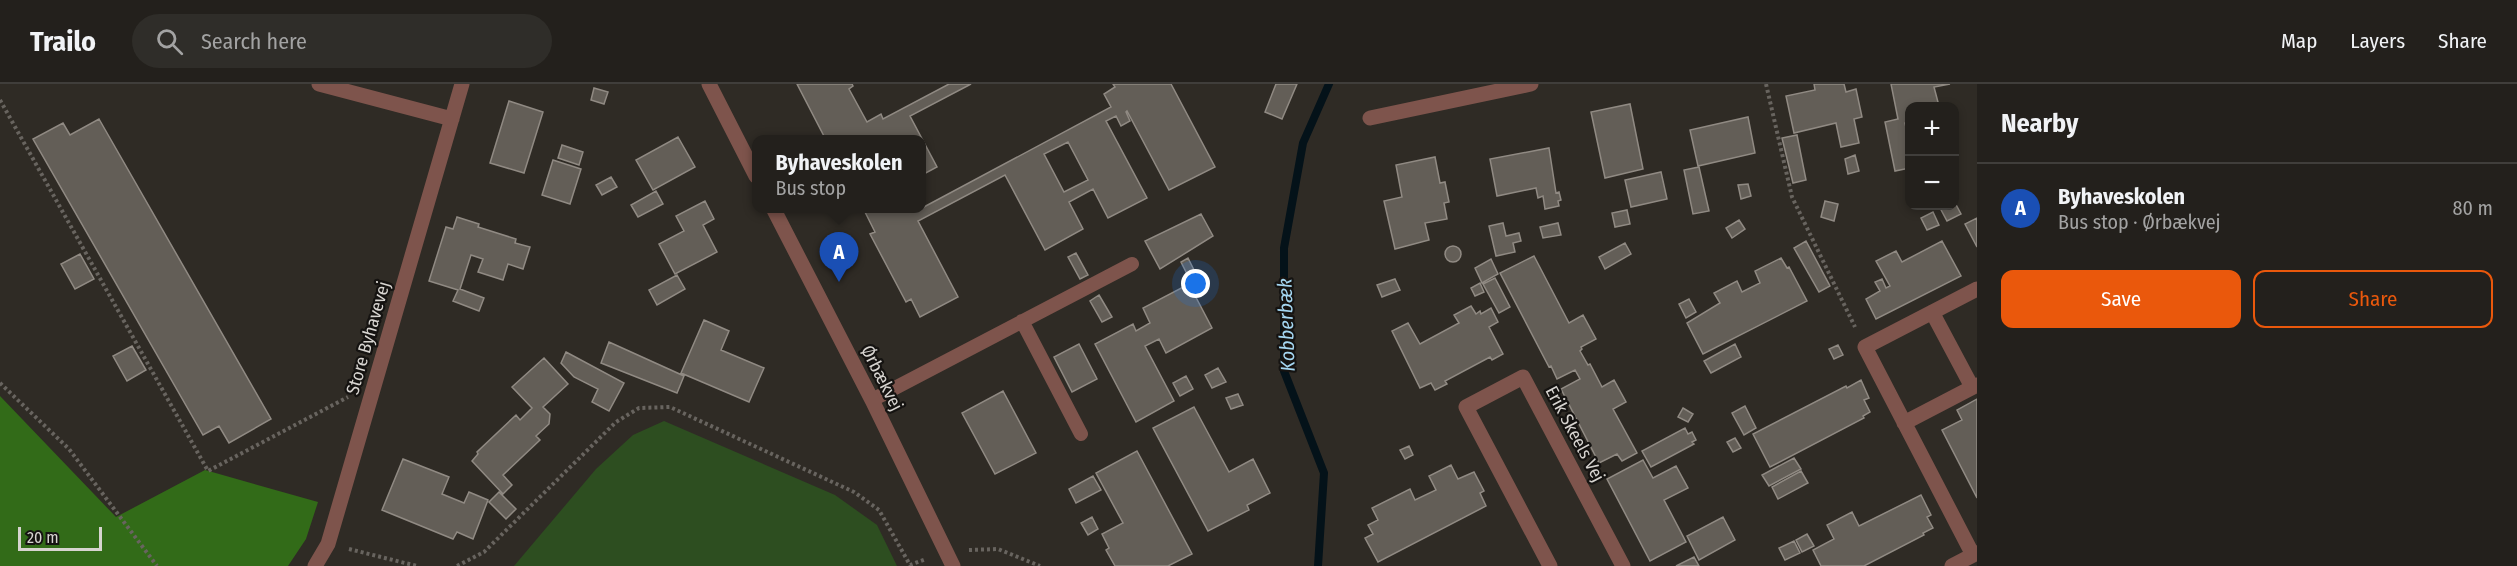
<!DOCTYPE html>
<meta charset="utf-8">
<style>
:root{--surface:#23201c;--page:#2f2d29;--text:#f1f3f6;--muted:#a3a3a3;--line:#403e3b;--accent:#ea580c}
body{margin:0;font-family:"Fira Sans Condensed",sans-serif;background:var(--page);color:var(--text)}
.controls{position:absolute;right:18px;top:18px;display:grid;overflow:hidden;border-radius:12px;box-shadow:0 3px 9px #0003}
.controls button{width:54px;height:54px;display:grid;place-items:center;padding:0;border:0;border-bottom:2px solid var(--line);background:var(--surface);color:var(--text);font:30px sans-serif}
.scale{position:absolute;left:18px;bottom:15px;width:84px;box-sizing:border-box;padding-left:6px;border:3px solid #d7d4d0;border-top:0;font-size:16px;line-height:21px;white-space:nowrap;color:#d7d4d0;-webkit-text-stroke:4px #151311;paint-order:stroke}
.you{position:absolute;left:1196px;top:200px;width:21px;height:21px;margin:-15px;border:4px solid #fff;border-radius:50%;background:#1a73e8;box-shadow:0 0 0 9px #1a73e833}
.badge{display:grid;place-items:center;width:39px;height:39px;border-radius:50%;background:var(--accent);color:#fff;font-size:20px;font-weight:700}
.pin{position:absolute;translate:-50% -50px;filter:drop-shadow(0 2px 3px #0008)}
.pin::after{content:'';position:absolute;top:32px;width:21px;height:18px;background:inherit;clip-path:polygon(0 0,100% 0,50% 100%)}
.popup{position:absolute;left:752px;top:51px;width:174px;height:78px;box-sizing:border-box;display:grid;place-content:center;border-radius:12px;background:var(--surface);filter:drop-shadow(0 2px 4px #0005);font-size:20px;white-space:nowrap;color:var(--muted)}
.popup b{font-size:22px;color:var(--text)}
.popup::after{content:'';position:absolute;left:50%;top:100%;margin-left:-12px;border:12px solid transparent;border-top-color:var(--surface)}
.list{margin:0;padding:0;list-style:none}
h2{display:flex;justify-content:space-between;align-items:center;height:78px;margin:0;padding:0 24px;font-size:26px}
h2 small{font-size:20px;font-weight:400;color:var(--muted)}
.list li{display:grid;grid-template-columns:39px 1fr auto;gap:18px;align-items:center;box-sizing:border-box;height:90px;padding:0 24px;border-top:2px solid var(--line)}
.list b{display:block;font-size:22px;white-space:nowrap}
.list p{margin:0;font-size:20px;white-space:nowrap;color:var(--muted)}
.list em{font-size:20px;font-style:normal;color:var(--muted)}
.actions{display:flex;gap:12px;padding:18px 24px}
.actions a{flex:1;padding:14px 0;border:2px solid var(--accent);border-radius:12px;text-align:center;font-size:21px;color:var(--accent)}
.actions .main{background:var(--accent);color:#fff}
.icon{flex:none;width:33px;height:33px;fill:none;stroke:currentColor;stroke-width:2;stroke-linecap:round;stroke-linejoin:round}
.map{position:relative;flex:none;width:1977px;height:482px;overflow:hidden}
header{display:flex;align-items:center;gap:36px;box-sizing:border-box;height:84px;padding:0 30px;background:var(--surface);border-bottom:2px solid var(--line)}
header strong{font-size:28px}
nav{display:flex;gap:33px;margin-inline-start:auto;font-size:21px}
.search{width:420px;height:54px;background:var(--page);display:flex;align-items:center;gap:15px;box-sizing:border-box;padding:0 21px;border-radius:33px;color:var(--muted);font-size:22px}
main{display:flex}
aside{flex:1;background:var(--surface)}
.map>svg:first-child{display:block}
</style>
<header>
<strong>Trailo</strong>
<div class="search"><svg class="icon" aria-label="search" viewBox="0 0 24 24"><circle cx="10" cy="10" r="6"/><path d="M15 15l6 6"/></svg>Search here</div>
<nav><a>Map</a><a>Layers</a><a>Share</a></nav>
</header>
<main>
<div class="map">
<svg width="1977" height="482" viewBox="0 0 1977 482">
<rect width="100%" height="100%" fill="#2f2b25"/>
<path fill="#2d4e20" d="M664 337 835 411 877 441 897 482H514L596 385 633 351Z"/>
<path fill="#326b18" d="M0 312 116 433 205 386 318 418 306 455 288 482H0Z"/>
<g fill="none" stroke-linecap="round" stroke-linejoin="round">
<path stroke="#041219" stroke-width="8" d="M1318 482 1324 389 1284 287V164L1303 59 1329 0"/>
</g>
<path fill="#635e57" stroke="#908a83" stroke-width="1.5" fill-rule="evenodd" d="M797 0H852L853 2 849 5 867 38 881 30 883 35 949 0H971L910 32 937 83 922 91V56H826Z
M1113 0H1171L1215 83 1169 106 1127 27 1126 28 1130 37 1121 42 1116 32 1106 37 1147 114 1108 134 1093 105 1069 118 1083 145 1045 166 1005 91 918 137 958 213 920 233 911 215 906 218 870 150 875 148 863 124H912L913 128 922 124 1111 23 1104 10 1115 3ZM1068 58 1088 96 1064 108 1044 70Z
M1276 0H1297L1282 35 1265 28Z
M1814 0H1844L1846 8 1856 5 1862 33 1854 35 1859 59 1841 63 1836 39 1794 49 1786 12 1815 6Z
M1891 0H1950L1934 3 1939 22H1910V38L1905 39 1910 61V84L1895 87 1885 38 1898 35Z
M594 4 608 8 604 20 591 16Z
M509 17 543 28 524 89 490 79Z
M1630 20 1643 85 1605 94 1591 28Z
M1748 33 1755 69 1698 82 1690 46Z
M99 35 271 335 229 359 219 342 203 351 33 55 63 39 70 51Z
M1797 51 1806 96 1793 99 1782 54Z
M678 53 695 83 653 106 636 76Z
M562 61 583 68 579 81 558 74Z
M1549 64 1556 109 1559 108 1561 116 1558 117 1559 122 1545 125 1543 112 1538 114 1536 104 1497 112 1490 75Z
M1855 71 1859 87 1848 90 1845 75Z
M1435 73 1440 99 1445 98 1449 118 1444 119 1447 135 1425 139 1429 156 1395 165 1384 117 1402 113 1396 81Z
M553 76 581 85 570 120 542 111Z
M1699 83 1709 127 1693 130 1684 86Z
M1661 88 1667 115 1631 123 1625 96Z
M611 93 617 103 602 111 596 101Z
M1748 100 1751 112 1741 115 1738 101Z
M656 107 663 120 638 133 631 121Z
M705 117 714 135 703 141 717 168 675 190 659 160 684 147 676 132Z
M1825 117 1838 120 1834 137 1821 133Z
M1954 117 1961 130 1947 137 1939 122H1954Z
M1627 126 1630 140 1615 143 1612 129Z
M1933 128 1939 141 1927 146 1921 134Z
M1201 130 1213 152 1160 185 1145 157Z
M457 133 479 140 478 143 516 155 515 159 530 163 523 185 508 180 503 196 478 188 483 175 471 171 460 205 484 214 479 227 453 217 458 206 429 197 446 143 453 145Z
M1977 134V163L1965 140Z
M1739 136 1745 145 1732 154 1726 144Z
M1503 139 1506 152 1519 149 1521 157 1513 159 1515 168 1496 172 1489 142Z
M1558 139 1561 151 1543 154 1540 143Z
M1806 157 1830 202 1819 208 1794 164Z
M1942 157 1961 192 1876 235 1866 215 1880 207 1875 198 1882 195 1886 204 1890 202 1876 177 1896 167 1902 178Z
M1625 159 1631 170 1605 185 1599 173Z
M1445 170a8 8 0 1 1 16 0a8 8 0 1 1-16 0Z
M1076 169 1088 191 1080 195 1068 173Z
M80 170 94 195 75 205 61 180Z
M1534 172 1569 239 1583 231 1596 255 1581 263 1582 265 1580 267 1588 281 1590 280 1602 303 1614 296 1626 318 1613 325 1637 369 1622 377 1617 370 1599 379 1561 305 1580 295 1575 286 1557 295 1551 282 1549 283 1500 189Z
M1188 174 1194 186 1187 190 1181 178Z
M1781 174 1787 184 1789 183 1807 217 1703 270 1687 239 1720 219 1714 209 1737 197 1742 208 1760 199 1755 187Z
M1491 175 1498 190 1482 199 1475 184Z
M677 191 685 205 657 221 649 206Z
M1495 194 1510 223 1499 229 1483 200Z
M1395 195 1400 206 1382 213 1377 201Z
M1480 199 1484 208 1475 212 1471 204Z
M1189 200 1212 244 1166 269 1159 255 1145 262 1174 317 1136 338 1095 260 1133 240 1136 247 1150 239 1143 224Z
M1099 211 1112 233 1102 238 1090 217Z
M1689 215 1696 228 1686 234 1679 220Z
M1471 222 1476 230 1480 227 1481 230 1491 224 1498 238 1489 243 1503 270 1492 276 1490 273 1445 297 1447 300 1435 306 1431 299 1420 304 1392 247 1408 239 1420 260 1459 239 1454 231Z
M704 236 729 247 721 266 764 284 749 318 681 289Z
M609 258 684 292 677 309 601 279Z
M1079 260 1097 295 1072 308 1054 273Z
M1735 260 1741 273 1711 289 1704 277Z
M1838 261 1843 271 1834 275 1829 265Z
M132 262 146 286 127 297 113 272Z
M566 268 624 299 609 327 592 318 598 305 574 293 561 279Z
M544 274 568 300 543 323 550 330 549 340 536 352 540 356 503 391 512 401 503 410 472 377 478 370 477 368 516 331 520 336 532 324 512 303Z
M1218 284 1226 298 1212 304 1205 291Z
M1186 292 1193 305 1180 312 1173 299Z
M1861 296 1869 314 1864 316 1870 328 1863 332 1864 334 1770 383 1753 350 1846 302 1847 304Z
M1003 307 1036 369 995 390 962 329Z
M1238 310 1243 321 1231 325 1226 314Z
M1977 315V414L1942 346 1962 336 1957 326Z
M1745 322 1756 344 1744 351 1732 329Z
M1194 323 1229 388 1253 375 1270 409 1247 421 1249 426 1208 447 1153 344Z
M1683 324 1693 330 1688 338 1678 333Z
M1685 344 1688 350 1692 348 1696 356 1692 358 1694 360 1651 383 1642 367Z
M1735 354 1741 364 1733 368 1727 358Z
M1409 362 1413 371 1405 375 1400 366Z
M1137 367 1192 470 1168 482H1115L1106 466 1109 464 1102 450 1123 439 1096 389Z
M1794 374 1801 385 1769 402 1762 391Z
M403 375 449 393 442 410 464 419 469 408 488 416 473 455 457 448 453 455 382 426Z
M1643 376 1653 394 1676 382 1688 404 1664 416 1686 458 1650 477 1607 395Z
M1451 381 1458 395 1474 388 1484 407 1480 409 1486 422 1378 478 1365 454 1373 450 1368 441 1378 436 1372 424 1410 405 1415 416 1436 406 1429 392Z
M1801 387 1808 399 1778 415 1772 403Z
M1093 392 1101 406 1076 419 1069 405Z
M499 408 516 425 506 435 489 418Z
M1921 411 1931 431 1927 433 1933 444 1923 449 1924 451 1864 482H1821L1813 466 1834 455 1827 441 1852 428 1859 442Z
M1092 433 1098 445 1088 451 1081 439Z
M1723 433 1735 456 1699 476 1687 452Z
M1807 450 1814 462 1802 468 1796 456Z
M1794 457 1800 469 1785 476 1779 464Z
M1694 473 1699 482H1676Z"/>
<g fill="none" stroke-linecap="round" stroke-linejoin="round">
<path stroke="#68645f" stroke-width="4" stroke-dasharray="3 3" stroke-linecap="butt" d="M1766 0 1792 113 1855 243
M0 16 208 387 348 313
M0 299 69 365 157 482
M349 465 417 482
M969 466 998 465 1040 482
M457 482 484 468 616 338 639 324 670 323 854 408 879 426 910 481 926 475"/>
<path stroke="#7e544c" stroke-width="14" d="M1022 237 1081 350
M872 316 1132 180"/>
<path stroke="#7e544c" stroke-width="15" d="M319 0 452 35
M1370 34 1531 0
M1932 228 1972 303
M1904 339 1977 301
M1973 471 1865 263 1977 205
M315 482 328 460 462 0
M1550 482 1466 323 1523 293 1623 482
M1952 482 1977 469"/>
<path stroke="#7e544c" stroke-width="15" d="M709 0 756 92
M773 124 872 316 953 482"/>
</g>
<g text-anchor="middle" dominant-baseline="central" stroke-width="4.5" stroke-linejoin="round" paint-order="stroke">
<g font-size="18" fill="#d7d4d0" stroke="#151311">
<text transform="translate(368 254) rotate(-74)">Store Byhavevej</text>
<text transform="translate(882 294) rotate(63)">Ørbækvej</text>
<text transform="translate(1575 350) rotate(62)">Erik Skeels Vej</text>
</g>
<g font-size="20" font-style="italic" fill="#a4d6f1" stroke="#151311">
<text transform="translate(1286 241) rotate(-92)">Kobberbæk</text>
</g>
</g>
</svg>
<div class="controls">
<button>+</button>
<button>−</button>
</div>
<div class="scale">20 m</div>
<div class="you"></div>
<div class="pin badge" style="left:839px;top:198px;background:#1a4fb4">A</div>
<div class="popup"><b>Byhaveskolen</b>Bus stop</div>
</div>
<aside>
<h2>Nearby<small></small></h2>
<ul class="list">
<li><span class="badge" style="background:#1a4fb4">A</span><div><b>Byhaveskolen</b><p>Bus stop · Ørbækvej</p></div><em>80 m</em></li>
</ul>
<div class="actions"><a class="main">Save</a><a>Share</a></div>
</aside>
</main>
